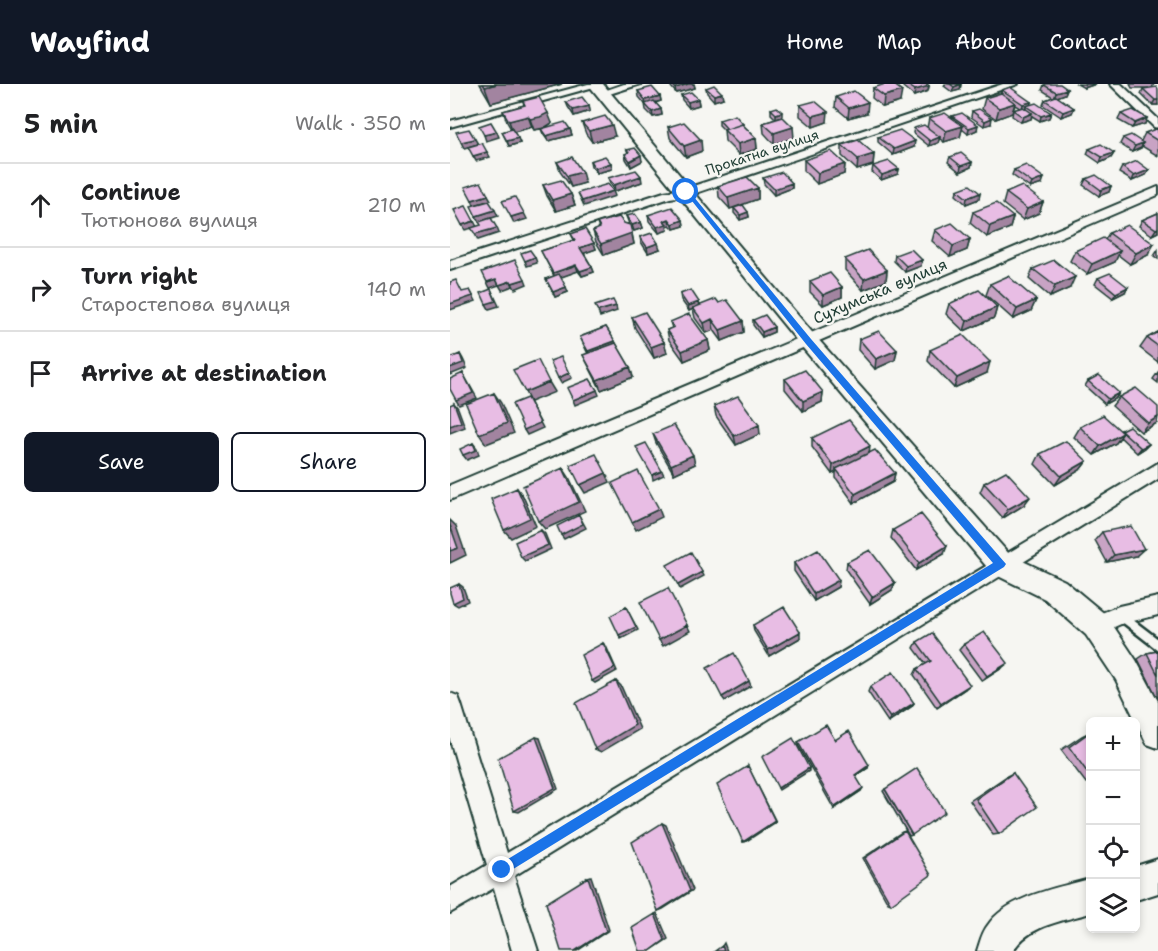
<!DOCTYPE html>
<meta charset="utf-8">
<style>
:root{--surface:#fff;--page:#f6f6f6;--text:#202124;--muted:#757577;--line:#e0e0e0;--accent:#111827}
body{margin:0;font-family:"Shantell Sans",sans-serif;background:var(--page);color:var(--text)}
.controls{position:absolute;right:18px;bottom:18px;display:grid;overflow:hidden;border-radius:9px;box-shadow:0 3px 9px #0003}
.controls button{width:54px;height:54px;display:grid;place-items:center;padding:0;border:0;border-bottom:2px solid var(--line);background:var(--surface);color:var(--text);font:30px sans-serif}
.stop{position:absolute;width:18px;height:18px;margin:-14px;border:4px solid #1a73e8;border-radius:50%;background:#fff}
.stop.end{background:#1a73e8;border-color:#fff;box-shadow:0 2px 6px #0008}
.list{margin:0;padding:0;list-style:none}
h2{display:flex;justify-content:space-between;align-items:center;height:78px;margin:0;padding:0 24px;font-size:26px}
h2 small{font-size:20px;font-weight:400;color:var(--muted)}
.list li{display:grid;grid-template-columns:39px 1fr auto;gap:18px;align-items:center;box-sizing:border-box;height:84px;padding:0 24px;border-top:2px solid var(--line)}
.list b{display:block;font-size:22px;white-space:nowrap}
.list p{margin:0;font-size:20px;white-space:nowrap;color:var(--muted)}
.list em{font-size:20px;font-style:normal;color:var(--muted)}
.actions{display:flex;gap:12px;padding:18px 24px}
.actions a{flex:1;padding:14px 0;border:2px solid var(--accent);border-radius:9px;text-align:center;font-size:21px;color:var(--accent)}
.actions .main{background:var(--accent);color:#fff}
.icon{flex:none;width:33px;height:33px;fill:none;stroke:currentColor;stroke-width:2;stroke-linecap:round;stroke-linejoin:round}
.map{position:relative;flex:none;width:708px;height:867px;overflow:hidden}
header{display:flex;align-items:center;gap:36px;box-sizing:border-box;height:84px;padding:0 30px;background:var(--accent);color:#fff}
header strong{font-size:28px}
nav{display:flex;gap:33px;margin-inline-start:auto;font-size:21px}
main{display:flex}
aside{flex:1;background:var(--surface)}
.map>svg:first-child{display:block}
</style>
<header>
<strong>Wayfind</strong>
<nav><a>Home</a><a>Map</a><a>About</a><a>Contact</a></nav>
</header>
<main>
<aside>
<h2>5 min<small>Walk · 350 m</small></h2>
<ul class="list">
<li><svg class="icon" aria-label="ahead" viewBox="0 0 24 24"><path d="M12 20V5M6 11l6-6 6 6"/></svg><div><b>Continue</b><p>Тютюнова вулиця</p></div><em>210 m</em></li>
<li><svg class="icon" aria-label="right" viewBox="0 0 24 24"><path d="M7 20v-9h11M14 6l5 5-5 5"/></svg><div><b>Turn right</b><p>Старостепова вулиця</p></div><em>140 m</em></li>
<li><svg class="icon" aria-label="arrive" viewBox="0 0 24 24"><path d="M6 21V4h12l-3 4 3 4H6"/></svg><div><b>Arrive at destination</b></div></li>
</ul>
<div class="actions"><a class="main">Save</a><a>Share</a></div>
</aside>
<div class="map">
<svg width="708" height="867" viewBox="0 0 708 867">
<rect width="100%" height="100%" fill="#f6f6f2"/>
<filter id="ink" filterUnits="userSpaceOnUse"><feTurbulence type="fractalNoise" baseFrequency=".0167" numOctaves="2"/><feDisplacementMap in="SourceGraphic" scale="12" xChannelSelector="R" yChannelSelector="G"/><feConvolveMatrix kernelMatrix="1 2 1 2 8 2 1 2 1" color-interpolation-filters="sRGB"/></filter>
<g filter="url(#ink)">
<g fill="none" stroke-linecap="round" stroke-linejoin="round">
<g stroke="#1f3d34" stroke-width="5">
<path id="lane" d="M670 526 708 555V566L667 534 665 531 667 528Z"/>
</g>
<g stroke="#1f3d34" stroke-width="4">
<path id="street" d="M138 0 151 1 0 43V37Z
M174 0H191L153 12 148 9Z
M553 0H568L240 111 220 114 0 186V177L214 108 234 105Z
M660 0H671L708 35V44L704 43Z
M708 103V111L0 416V401Z
M708 379V395L64 792 88 867H62L44 804 0 829V803L37 781 0 656V609L8 612 11 620 57 769Z
M708 513V531L671 540 646 551 639 548 636 541 639 534 669 522Z"/>
</g>
<g stroke="#1f3d34" stroke-width="4">
<path id="secondary" d="M138 0H153L366 253 560 471 615 497 656 531 686 576 708 617V664L697 660 666 596 636 551 595 515 542 489 352 263Z
M708 775V809L686 816V782Z
M640 795V829C614 837 578 841 563 867H527C530 858 532 848 538 841 556 813 609 803 640 795Z"/>
</g>
<use href="#lane" fill="#f6f6f2" fill-rule="evenodd"/>
<use href="#street" fill="#f6f6f2" fill-rule="evenodd"/>
<use href="#secondary" fill="#f6f6f2" fill-rule="evenodd"/>
</g>
<path fill="#c8a3c4" stroke="#1f3d34" stroke-width="1.5" d="M30 0H112L41 19Z
M220 0H244L245 4 226 9 221 3Z
M453 0H477L479 2 478 7 464 12 453 3Z
M495 0H511L510 6 502 8 494 2Z
M627 0H646L634 4Z
M680 0H704L702 4 708 21H702L691 10 693 5 699 4H682Z
M594 1 617 5 615 10 607 13 624 24 622 29 611 33 593 21 595 16 603 13 592 6Z
M256 4 273 14 264 17 257 9Z
M423 4 450 18 433 23 422 14Z
M552 6 581 18 580 20 601 29 599 34 590 37 582 32 581 35 571 38 562 32 563 26 570 24 565 21 562 29 546 35 532 25 535 14 551 9Z
M188 7 210 12 211 17 205 19 211 25 212 31 203 33 196 26 195 20 189 13Z
M231 11 248 15 249 21 239 24 232 16Z
M386 13 417 29 398 34 385 23Z
M73 17 102 39 96 43 120 45 122 51 98 57 93 50 91 45 84 46 82 43 64 48 70 59 59 62 52 48 61 45 57 38 53 27 74 21Z
M116 18 139 22 140 27 124 32 118 23Z
M350 21 377 38 363 43 350 32Z
M321 25 332 33 344 54 324 60 314 49 313 39 326 35 321 30Z
M522 27 541 40 534 42 521 33Z
M671 30 697 34 695 40 682 44 668 36Z
M502 32 527 46 518 50 512 45 510 53 494 58 489 54 488 59 479 62 463 49 464 44H477L479 34H502Z
M269 36 293 40V41L306 54 307 65 289 71 275 57 274 46 269 41Z
M132 39 165 52 142 58 136 50Z
M218 43 252 67 236 73 220 54Z
M708 44V72L692 62 691 64 682 68 670 60 673 54 691 57 695 49Z
M428 53 464 63 443 71 428 58Z
M392 61 424 70 423 81 407 86 392 72Z
M639 65 664 69 661 74 650 79 637 70Z
M177 66 192 77 181 83 176 75 175 70 178 69Z
M500 73 522 78 521 83 510 88 498 78Z
M354 76 395 80 394 90 367 100 354 87Z
M140 77 161 79 162 85 147 89 141 82Z
M107 78 135 99 121 103 111 89Z
M423 82 449 85 448 90 431 96 422 88Z
M672 83 699 86 696 91 682 97 669 89Z
M564 86 592 100 580 104 562 91Z
M158 94 192 98 165 107 160 99Z
M313 94 342 99V104L324 111 314 100Z
M636 95 661 102 659 108 649 112 633 101Z
M93 101 121 110 125 121 106 127 97 112Z
M268 102 308 104V115L280 125 269 113Z
M507 106 530 109 529 115 516 120 506 111Z
M556 109 593 118 589 129 573 136 553 120Z
M284 124 298 128 299 133 290 136 284 129Z
M523 128 563 133 560 144 537 153 520 139Z
M708 129V148L702 151 689 142 692 136Z
M198 131 233 136 234 142 224 145 220 141 217 142 218 146 209 149 199 137Z
M176 132 191 138 193 144 184 147 181 144 184 160 154 171 146 158 143 147 149 145 147 139 179 140Z
M485 146 520 155 517 166 500 173 482 157Z
M659 149 698 171 680 180 668 171 665 178 637 190 620 177 625 167 655 156Z
M121 150 144 159 146 165 134 169 142 183 144 188 132 192 128 187 110 193 118 208 105 213 96 195 104 192 91 167 124 156Z
M190 153 210 165 198 169 191 158Z
M708 166V175L704 172Z
M445 171 472 176 471 182 455 188 444 177Z
M395 175 437 186 436 197 413 206 395 186Z
M583 185 620 204 600 213 579 195Z
M648 194 675 208 663 214 645 200Z
M360 197 392 203V213L373 221 360 208Z
M540 200 586 216 581 227 563 235 536 211Z
M230 210 249 218V221L269 219 293 237 294 248 272 257 264 246 256 249 245 234 243 225 239 227 231 216Z
M499 220 547 223 544 234 514 247 496 230Z
M182 233 214 258 217 269 204 274 185 244Z
M303 236 324 243V248L312 253 303 241Z
M220 238 258 256 260 266 234 277 219 256 217 246 222 244Z
M156 243 180 283 183 293 151 306 133 271 138 270 130 253Z
M708 248V278L690 264 697 254Z
M409 255 447 266 445 276 425 285 408 266Z
M480 266 537 289 504 304 478 277Z
M708 288V299L703 295Z
M335 295 373 308 372 318 353 327 335 305Z
M638 297 669 309 666 314 655 320 635 302Z
M669 313 707 339 691 348 662 322Z
M264 322 310 350 286 361 266 332Z
M630 343 670 347 671 346 699 360 695 364 687 369 670 353 666 359 644 371 624 353Z
M203 350 245 380 224 390 206 359Z
M362 354 419 369 445 389 443 398 404 419 386 394V388L382 390 362 363Z
M590 370 637 377 630 386 605 401 585 380Z
M534 399 574 421 553 434 530 408Z
M443 446 494 470 466 486 441 454Z
M652 448 686 472 657 478 645 456Z
M397 478 445 499 442 506 420 520 396 486Z
M344 479 389 496 388 503 364 517 344 487Z
M303 541 350 554 319 572 304 547Z
M467 558 515 605 487 624 464 591 467 585 476 580 464 564Z
M514 560 552 584 532 597 509 566Z
M708 567V615L688 575 697 569Z
M420 603 464 619 461 623 438 638 418 608Z
M640 648V698L636 699 611 666 632 652Z
M385 656 418 684 406 692 411 707 384 725 348 661V658Z
M563 689 549 750 543 751 520 717 557 692Z
M435 705 462 751 459 752 433 707Z
M455 747 441 820 438 819 413 774 452 748Z"/>
<path fill="#a284a0" stroke="#1f3d34" stroke-width="1.5" d="M47 0H112L41 19 35 3Z
M238 0H244L245 4 226 9 225 4Z
M511 0 510 6 502 8 504 3Z
M635 0H646L634 4Z
M479 2 478 7 464 12 465 6Z
M617 5 615 10 604 14 606 8Z
M452 7 450 18 433 23 434 12Z
M272 9 273 14 264 17V11Z
M210 12 211 17 196 21 195 16Z
M248 15 249 21 239 24 238 18Z
M705 16H708V21H702Z
M418 18 417 29 398 34 399 24Z
M581 18 580 23 576 22V24L572 26 573 20Z
M565 19 562 29 546 35 549 24Z
M139 22 140 27 124 32 123 26Z
M624 24 622 29 611 33 613 28Z
M211 25 212 31 203 33 202 28Z
M332 28V33L326 35V30Z
M378 28 377 38 363 43V32Z
M98 29 102 39 94 44 84 46 80 35Z
M582 29 581 35 571 38 573 33Z
M601 29 599 34 590 37 591 32Z
M78 32 82 43 63 48 59 37Z
M542 34 541 40 534 42 535 37Z
M697 34 695 40 682 44 685 39Z
M162 41 165 52 142 58 139 47Z
M528 41 527 46 518 50 519 44Z
M513 42 510 53 494 58 496 47Z
M343 43 344 54 324 60V49Z
M120 45 122 51 98 57 96 52Z
M47 48 49 53 36 57 34 51Z
M490 53 488 59 479 62 480 57Z
M68 54 70 59 59 62 57 57Z
M306 54 307 65 289 71 288 60Z
M25 55 28 60 14 64 11 58Z
M251 56 252 67 236 73 234 62Z
M465 57 464 63 443 71 444 65Z
M693 59 691 64 682 68 685 62Z
M37 68 40 73 26 77 23 72Z
M664 69 661 74 650 79 652 73Z
M424 70 423 81 407 86 408 75Z
M191 71 192 77 181 83 180 77Z
M522 78 521 83 510 88 511 82Z
M161 79 162 85 147 89 145 84Z
M395 80 394 90 367 100 368 89Z
M449 85 448 90 431 96 432 91Z
M699 86 696 91 682 97 684 92Z
M132 88 135 99 121 103 117 92Z
M191 92 192 98 165 107 164 101Z
M594 94 592 100 580 104 582 99Z
M342 99V104L324 111V105Z
M661 102 659 108 649 112 651 106Z
M308 104V115L280 125 278 114Z
M163 107 165 112 134 122 132 117Z
M530 109 529 115 516 120 517 114Z
M121 110 125 121 106 127 102 116Z
M38 111 41 116 24 121 22 116Z
M593 118 589 129 573 136 577 125Z
M45 126 48 132 29 138 26 132Z
M298 128 299 133 290 136V131Z
M74 129 77 135 64 139 61 133Z
M563 133 560 144 537 153 540 142Z
M219 135 220 141 217 142 218 146 209 149 207 143 214 137Z
M233 136 234 142 224 145 223 140Z
M24 137 27 143 15 146 12 141Z
M191 138 193 144 184 147 182 141Z
M180 141 184 160 154 171 151 160Z
M47 144 49 149 28 156 25 150Z
M708 144V148L702 151 706 145Z
M520 155 517 166 500 173 503 162Z
M144 159 146 165 132 170 130 164Z
M208 159 210 165 198 169 197 163Z
M704 160 698 171 680 180 686 169Z
M670 167 665 178 637 190 642 180Z
M85 173 87 179 77 182 75 177Z
M472 176 471 182 455 188 456 182Z
M126 181 128 187 106 195 103 189Z
M142 183 144 188 132 192 130 187Z
M437 186 436 197 413 206 414 195Z
M625 193 620 204 600 213 605 202Z
M46 195 49 201 40 204 37 198Z
M75 195 77 200 65 205 62 199Z
M61 197 63 202 52 206 49 201Z
M116 203 118 208 105 213 103 208Z
M392 203V213L373 221V211Z
M678 203 675 208 663 214 666 209Z
M41 205 49 222 39 225 36 220Z
M20 206 26 217 0 226V220Z
M586 216 581 227 563 235 567 225Z
M249 218 250 223 243 224V225L239 227 238 222Z
M166 222 167 227 150 233 148 227Z
M547 223 544 234 514 247 517 237Z
M262 235 264 246 256 249 254 239Z
M293 237 294 248 272 257 270 246Z
M324 243V248L312 253V248Z
M258 256 260 266 234 277 232 267Z
M165 257 169 267 143 277 138 267Z
M214 258 217 269 204 274 201 263Z
M447 266 445 276 425 285 426 275Z
M10 270 13 275 17 284 0 291V284Z
M540 278 537 289 504 304 507 294Z
M180 283 183 293 151 306 147 296Z
M13 289 27 314 9 321 6 316Z
M119 289 122 294 111 299 108 294Z
M99 298 105 308 80 318 75 308Z
M147 306 149 311 125 321 123 316Z
M373 308 372 318 353 327V317Z
M44 309 51 319 64 349 36 360 29 350Z
M669 309 666 314 655 320 658 315Z
M4 319 8 324 15 343 0 349V342Z
M80 319 93 344 77 351 74 346Z
M708 333 707 339 691 348 698 339Z
M309 341 310 350 286 361 284 352Z
M673 349 666 359 644 371 650 362Z
M23 359 27 364 29 371 17 376 13 371Z
M699 360 695 364 687 369 691 364Z
M420 362 419 371 386 385V388L382 390 383 381Z
M243 371 245 380 224 390 221 381Z
M637 377 630 386 605 401 611 392Z
M113 384 119 393 135 427 95 445 88 437Z
M212 387 214 391 203 396 202 391Z
M156 389 160 398 135 409 130 401Z
M445 389 443 398 404 419 405 410Z
M67 404 73 412 86 442 61 454 54 446Z
M580 413 574 421 553 434 558 425Z
M209 425 212 433 186 446 182 438Z
M129 431 136 444 114 455 111 451Z
M0 436 6 442 16 471 0 479Z
M91 446 95 450 101 465 75 477 71 473Z
M497 462 494 470 466 486 469 479Z
M694 465 686 472 657 478 664 471Z
M252 488 254 492 230 505 228 501Z
M389 496 388 503 364 517V510Z
M445 499 442 506 420 520 422 513Z
M9 500 13 503 18 517 8 522 3 519Z
M176 523 188 546 171 555 169 551Z
M237 541 240 547 213 562 209 556Z
M350 548V554L319 572 318 566Z
M153 559 156 562 167 587 145 599 142 597Z
M558 579 552 584 532 597 537 592Z
M166 597 171 602 190 645 151 668 145 665Z
M299 597 301 602 275 617 272 613Z
M520 601 515 605 487 624 491 619Z
M464 619 461 623 438 638 440 634Z
M86 653 90 654 108 705 69 728 64 727Z
M419 681 418 684 404 693 405 691Z
M298 682 326 738 295 758H293Z
M359 684V687L329 706 328 704Z
M413 704 411 707 384 725 385 723Z
M212 739 216 741 243 806 213 825 208 827Z
M141 792 159 846 127 867H125L138 793Z
M207 829 218 855 200 867 205 830Z
M274 859 277 867H274L272 862Z"/>
<path fill="#e8bde4" stroke="#1f3d34" stroke-width="1.5" d="M33 0H47L35 3Z
M222 0H238L225 4Z
M435 0H443L452 7 434 12 423 4Z
M456 0H477L479 2 465 6Z
M500 0H511L504 3Z
M596 0H610L617 5 606 8 594 1Z
M264 1 272 9 264 11 256 4Z
M202 3 210 12 195 16 188 7Z
M560 3 581 18 573 20 552 6Z
M707 3 708 5V16H705L693 5Z
M404 7 418 18 399 24 386 13Z
M241 8 248 15 238 18 231 11Z
M551 9 565 19 549 24 535 14Z
M606 12 624 24 613 28 595 16Z
M89 13 98 29 90 33 80 35 78 32 59 37 53 27 75 21 73 17Z
M132 13 139 22 123 26 116 18Z
M204 17 211 25 202 28 195 20Z
M365 17 378 28 363 32 350 21Z
M586 19 601 29 591 32 576 22Z
M327 23 332 28 326 30 321 25Z
M573 23 582 29 573 33 563 26Z
M529 25 542 34 535 37 522 27Z
M683 26 697 34 685 39 671 30Z
M495 29 513 42 496 47 479 34Z
M512 29 528 41 519 44 502 32Z
M285 31 293 40 277 45 269 36Z
M155 32 162 41 139 47 132 39Z
M333 33 343 43 324 49 313 39Z
M41 38 47 48 34 51 29 42Z
M115 38 120 45 96 52 91 45Z
M234 38 251 56 234 62 218 43Z
M292 40 306 54 288 60 274 46Z
M474 41 490 53 480 57 464 44Z
M708 44V57L695 49Z
M19 45 25 55 11 58 6 48Z
M62 45 68 54 57 57 52 48Z
M450 46 465 57 444 65 428 53Z
M681 51 693 59 685 62 673 54Z
M408 56 424 70 408 75 392 61Z
M32 59 37 68 23 72 18 63Z
M651 60 664 69 652 73 639 65Z
M185 64 191 71 180 77 175 70 179 68 177 66Z
M381 67 395 80 368 89 354 76Z
M511 69 522 78 511 82 500 73Z
M155 72 161 79 145 84 140 77Z
M122 73 132 88 117 92 107 78Z
M439 77 449 85 432 91 423 82Z
M687 77 699 86 684 92 672 83Z
M576 81 594 94 582 99 564 86Z
M186 86 191 92 164 101 158 94Z
M332 88 342 99 324 105 313 94Z
M646 91 661 102 651 106 636 95Z
M297 93 308 104 278 114 268 102Z
M111 96 121 110 102 116 93 101Z
M31 98 38 111 22 116 15 103Z
M158 100 163 107 132 117 128 109Z
M520 101 530 109 517 114 507 106Z
M572 102 593 118 577 125 556 109Z
M65 113 74 129 61 133 52 117Z
M39 117 45 126 26 132 21 122Z
M546 119 563 133 540 142 523 128Z
M293 121 298 128 290 131 284 124Z
M16 122 24 137 12 141 4 126Z
M222 123 233 136 223 140 219 135 214 137 217 140 207 143 198 131Z
M708 129V144L706 145 692 136Z
M185 130 191 138 182 141 176 132Z
M169 133 174 139 180 141 182 149 151 160 143 147 150 144 147 139Z
M41 134 47 144 25 150 21 144 31 141 29 138Z
M502 139 520 155 503 162 485 146Z
M677 141 704 160 686 169 659 149Z
M135 145 144 159 130 164 142 183 130 187 126 181 103 189 91 167 125 156 121 150Z
M202 149 208 159 197 163 190 153Z
M653 154 670 167 642 180 625 167Z
M461 165 472 176 456 182 445 171Z
M80 166 85 173 75 177 71 169Z
M418 166 437 186 414 195 395 175Z
M65 176 75 195 62 199 61 197 49 201 46 195 37 198 32 188Z
M604 176 625 193 605 202 583 185Z
M380 189 392 203 373 211 360 197Z
M660 189 678 203 666 209 648 194Z
M109 190 116 203 103 208 96 195Z
M558 192 586 216 567 225 540 200Z
M6 196 12 208 20 206 23 212 0 220V198Z
M41 205 46 217 36 220 31 209Z
M241 206 249 218 238 222 230 210Z
M529 206 547 223 517 237 499 220Z
M266 215 269 219 277 216 293 237 270 246 262 235 254 239 243 224Z
M163 216 166 222 148 227 145 222Z
M195 228 214 258 201 263 182 233Z
M239 230 258 256 232 267 217 246 224 243 220 238Z
M315 231 324 243 312 248 303 236Z
M156 243 165 257 138 267 130 253Z
M429 247 447 266 426 275 409 255Z
M708 248V262L697 254Z
M513 251 540 278 507 294 480 266Z
M166 259 180 283 147 296 133 271Z
M10 270 13 279 0 284V274Z
M111 273 119 289 108 294 100 277Z
M88 276 99 298 75 308 63 286Z
M355 286 373 308 353 317 335 295Z
M13 289 23 309 6 316 0 305V295Z
M649 291 669 309 658 315 638 297Z
M140 295 147 306 123 316 117 304Z
M686 304 708 323V333L698 339 669 313Z
M44 309 57 339 29 350 16 320Z
M288 312 309 341 284 352 264 322Z
M77 314 90 339 74 346 62 320Z
M4 319 11 338 0 342V321Z
M653 331 673 349 650 362 630 343Z
M399 336 420 362 383 381 362 354Z
M224 341 243 371 221 381 203 350Z
M679 342 699 360 691 364 671 346Z
M616 357 637 377 611 392 590 370Z
M23 359 26 366 13 371 10 365Z
M196 359 212 387 202 391 186 363Z
M425 366 445 389 405 410 386 385Z
M146 370 156 389 130 401 120 381Z
M113 384 129 418 88 437 73 402Z
M188 387 209 425 182 438 162 399Z
M556 387 580 413 558 425 534 399Z
M67 404 80 434 54 446 41 415Z
M471 430 497 462 469 479 443 446Z
M129 431 133 440 111 451 107 442Z
M0 441 8 464 0 467Z
M681 442 694 465 664 471 652 448Z
M91 446 98 461 71 473 65 458Z
M368 466 389 496 364 510 344 479Z
M420 466 445 499 422 513 397 478Z
M241 468 252 488 228 501 217 481Z
M9 500 13 514 3 519 0 509V504Z
M218 504 237 541 209 556 190 518Z
M176 523 186 543 169 551 160 532Z
M334 523 350 548 318 566 303 541Z
M534 548 558 579 537 592 514 560Z
M482 549 520 601 491 619 467 585 481 577 467 558Z
M153 559 165 584 142 597 131 571Z
M708 567V591L697 569Z
M284 569 299 597 272 613 257 584Z
M443 588 464 619 440 634 420 603Z
M166 597 185 641 145 665 126 619Z
M376 641 385 656 399 647 419 681 405 691 413 704 385 723 348 658Z
M640 648V692L619 663Z
M86 653 105 704 64 727 48 674Z
M343 654 359 684 328 704 312 673Z
M298 682 325 737 293 758 267 701Z
M467 684 495 728 462 751 435 705Z
M563 689 587 723 549 750 526 715Z
M212 739 240 807 208 827 182 758Z
M455 747 481 791 441 820 415 774Z
M138 793 156 847 125 867H111L96 819Z
M205 830 215 856 200 867H190L182 844Z
M272 862 274 867H265Z"/>
</g>
<path fill="#1a73e8" d="M234 107H239L361 255 556 480 554 483 52 792 48 790 46 786 48 781 543 479 356 260Z"/>
<g text-anchor="middle" dominant-baseline="central" stroke-width="4.5" stroke-linejoin="round" paint-order="stroke">
<g font-size="14" fill="#1f3d34" stroke="#f6f6f2">
<text transform="translate(312 68) rotate(-18)">Прокатна вулиця</text>
</g>
<g font-size="16" fill="#1f3d34" stroke="#f6f6f2">
<text transform="translate(430 207) rotate(-23)">Сухумська вулиця</text>
</g>
</g>
</svg>
<div class="controls">
<button>+</button>
<button>−</button>
<button><svg class="icon" aria-label="locate" viewBox="0 0 24 24"><circle cx="12" cy="12" r="6"/><path d="M12 2v4M12 18v4M2 12h4M18 12h4"/></svg></button>
<button><svg class="icon" aria-label="layers" viewBox="0 0 24 24"><path d="M12 4l9 5-9 5-9-5zM3 14l9 5 9-5"/></svg></button>
</div>
<div class="stop" style="left:236px;top:108px"></div>
<div class="stop end" style="left:52px;top:786px"></div>
</div>
</main>
